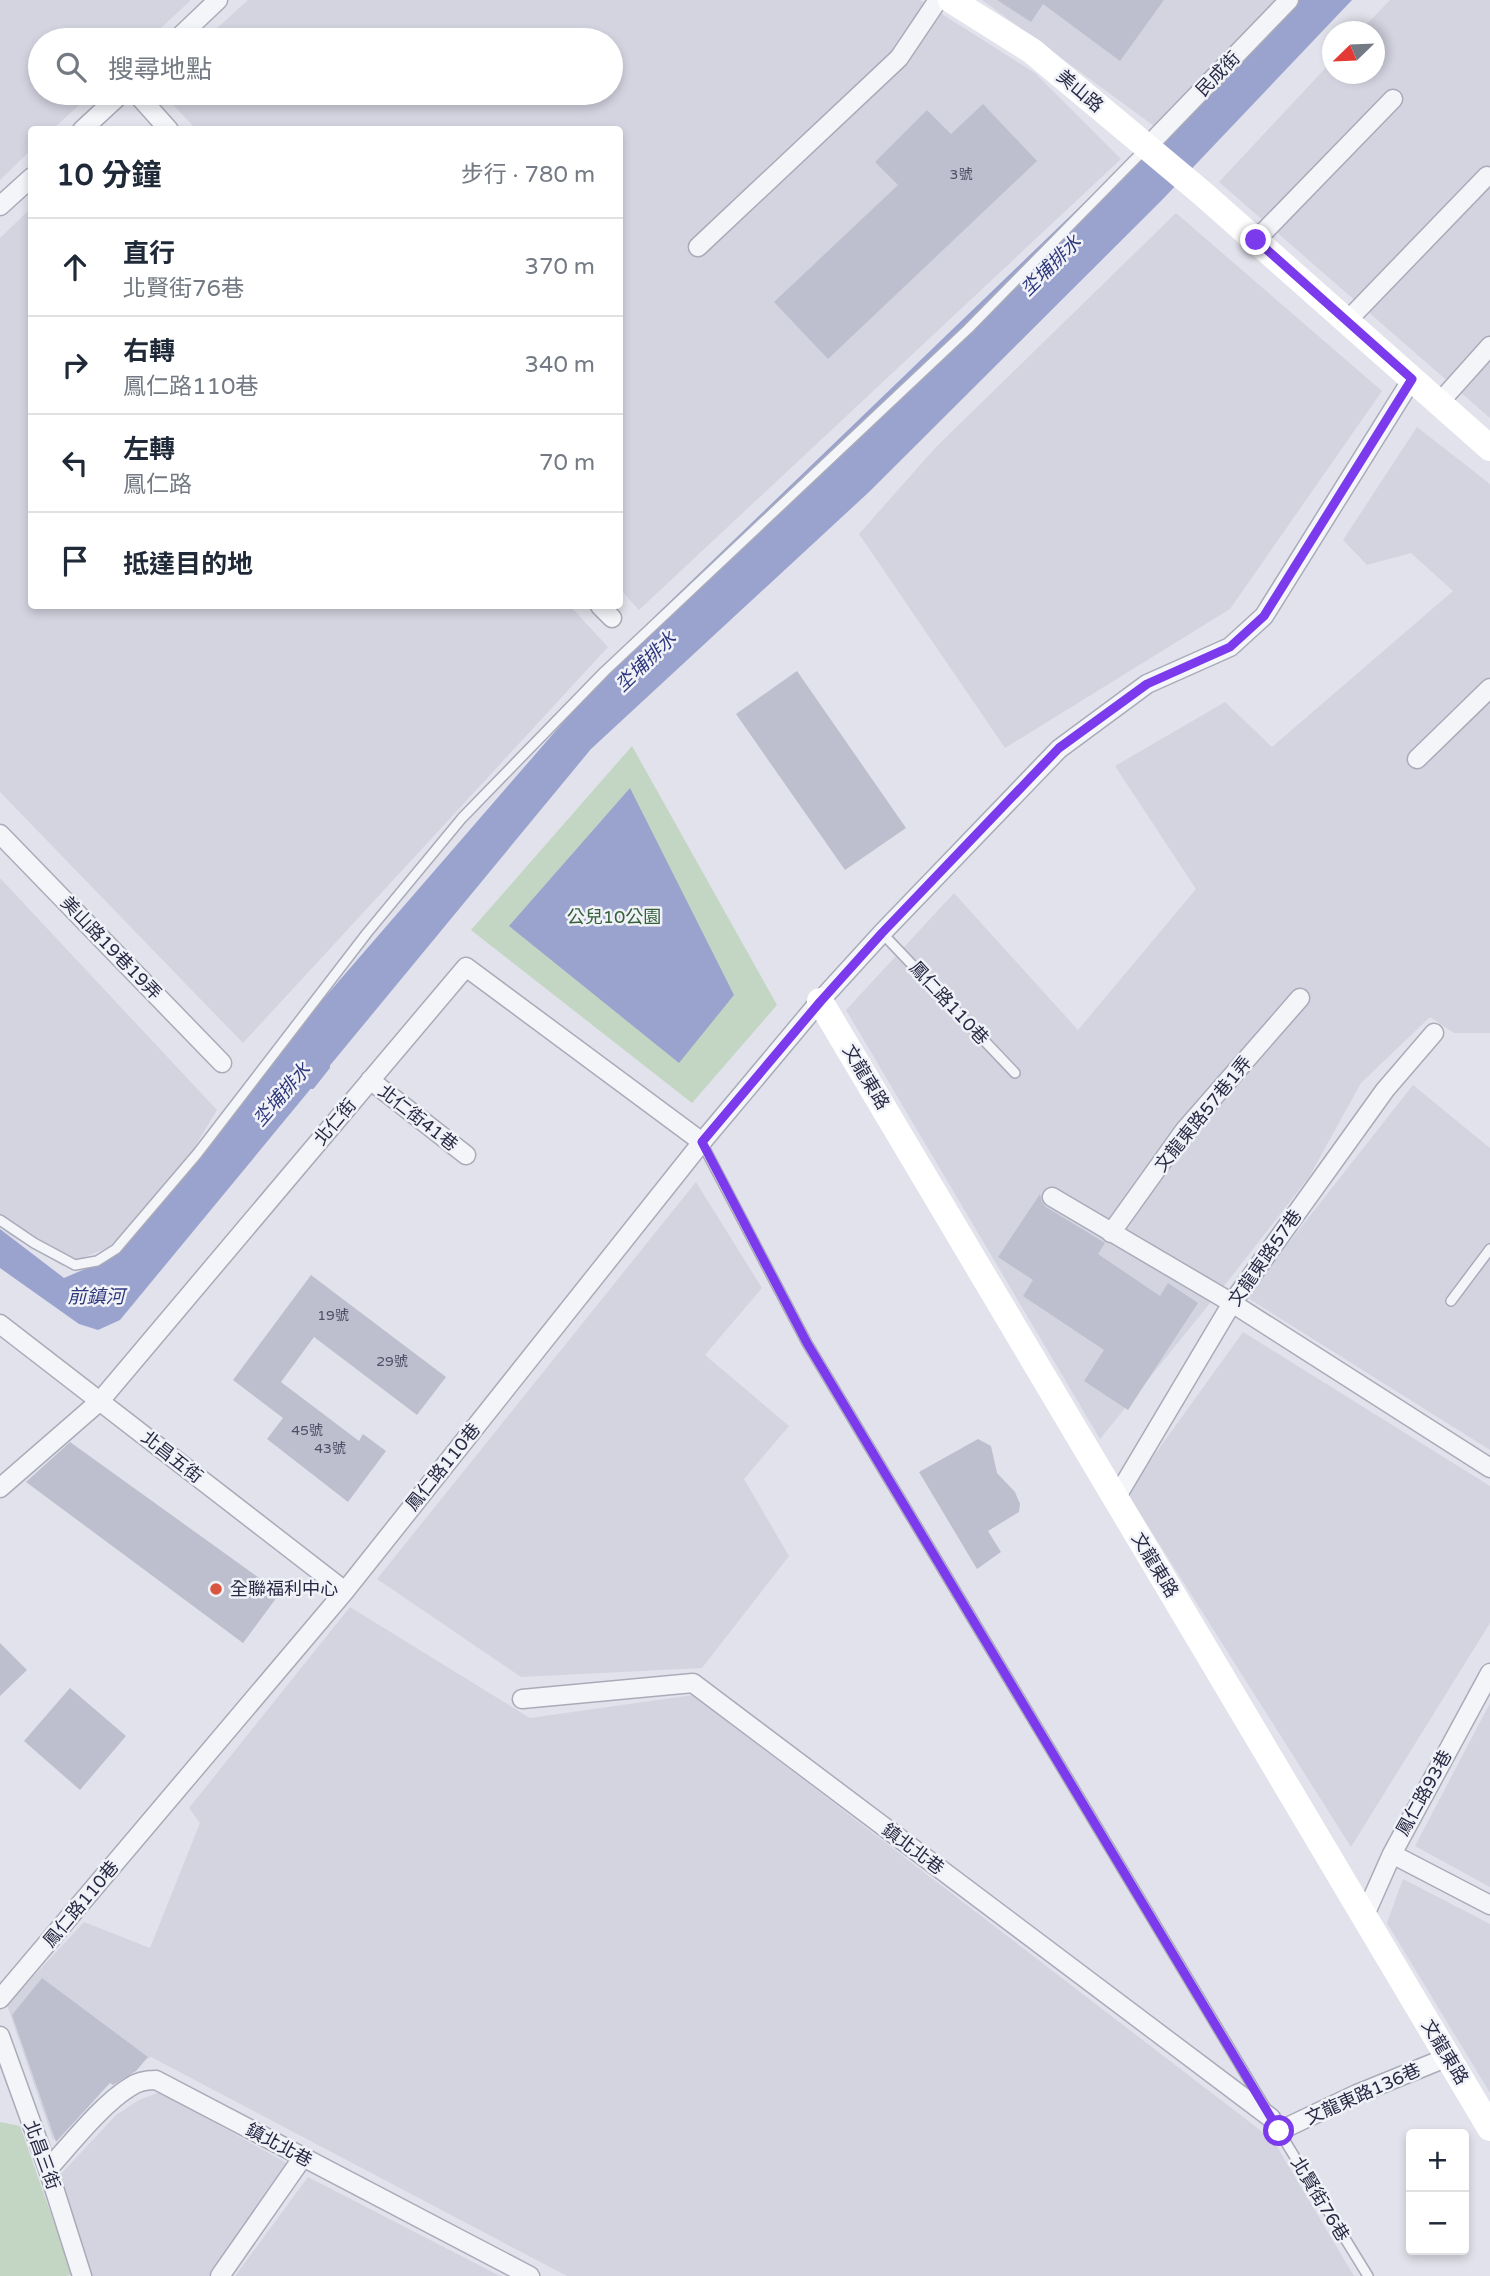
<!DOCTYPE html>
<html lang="zh-TW">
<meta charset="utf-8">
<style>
:root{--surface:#fff;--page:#f6f6f7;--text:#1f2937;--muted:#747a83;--line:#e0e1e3}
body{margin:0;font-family:"Varela Round","Noto Sans TC",sans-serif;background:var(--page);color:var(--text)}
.controls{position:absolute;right:21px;bottom:21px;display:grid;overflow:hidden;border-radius:7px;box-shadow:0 4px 10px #0003}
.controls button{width:63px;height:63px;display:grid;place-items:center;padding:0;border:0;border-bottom:2px solid var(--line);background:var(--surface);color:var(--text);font:35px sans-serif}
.compass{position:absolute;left:1322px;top:21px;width:63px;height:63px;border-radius:50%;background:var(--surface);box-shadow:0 4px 10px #0003;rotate:247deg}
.stop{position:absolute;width:21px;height:21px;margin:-16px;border:5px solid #7c3aed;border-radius:50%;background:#fff}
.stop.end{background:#7c3aed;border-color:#fff;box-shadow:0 2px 7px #0008}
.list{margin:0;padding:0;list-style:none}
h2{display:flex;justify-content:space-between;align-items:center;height:91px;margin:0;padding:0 28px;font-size:30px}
h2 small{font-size:23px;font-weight:400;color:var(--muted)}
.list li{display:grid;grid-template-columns:46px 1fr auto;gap:21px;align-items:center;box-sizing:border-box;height:98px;padding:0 28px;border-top:2px solid var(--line)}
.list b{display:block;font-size:26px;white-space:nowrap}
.list p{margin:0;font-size:23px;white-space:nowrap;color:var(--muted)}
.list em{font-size:23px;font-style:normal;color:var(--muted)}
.icon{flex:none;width:38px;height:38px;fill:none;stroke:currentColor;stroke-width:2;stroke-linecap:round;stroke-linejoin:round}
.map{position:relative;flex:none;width:1490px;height:2276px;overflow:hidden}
.search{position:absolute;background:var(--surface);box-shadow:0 4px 10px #0003;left:28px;top:28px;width:595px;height:77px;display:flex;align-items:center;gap:18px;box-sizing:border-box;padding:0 24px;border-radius:38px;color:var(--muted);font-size:26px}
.panel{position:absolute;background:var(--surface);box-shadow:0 4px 10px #0003;left:28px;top:126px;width:595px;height:483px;border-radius:7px}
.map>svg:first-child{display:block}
</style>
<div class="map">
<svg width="1490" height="2276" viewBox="0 0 1490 2276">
<rect width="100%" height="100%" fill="#e1e2eb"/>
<path fill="#d3d4e0" d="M0 0H191L148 40H40V93H92L53 129 32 130 31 150 0 180Z
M248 0H920L1035 73 1121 159 639 610 620 589V130L196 129 162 93H611V40H204Z
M982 0H1284L1165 134Z
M1390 0H1490V418L1219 182 1332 61V74H1374V32L1360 31Z
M31 208 32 606H570L608 647 243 1043 0 792V238Z
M1176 213 1382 391 1230 609 1005 748 859 534 936 447Z
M1417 427 1490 484V1033H1454L1430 1017 1361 1083 1309 1177 1232 1276 1100 1439 846 1010 954 893 1078 1030 1196 889 1115 766 1225 702 1272 747 1453 591 1411 553 1367 565 1343 540Z
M0 878 217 1110 164 1198 107 1248 63 1266 9 1235 0 1227Z
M1413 1085 1490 1148V1450L1246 1297Z
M696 1182 762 1288 705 1355 789 1426 744 1479 789 1556 702 1668 521 1677 377 1579Z
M1243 1332 1490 1486V1623L1351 1847 1127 1493Z
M350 1607 530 1718 693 1695 1273 2140 1354 2276H567L151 2057 118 2071 53 2140 7 2005 84 1922 150 1948 200 1823 189 1808Z
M1490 1703V1887L1415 1846Z
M1403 1879 1490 1924V2093L1387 1923Z
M160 2092 290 2165 208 2276H92L60 2175 116 2115 139 2100Z
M308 2177 500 2276H235Z"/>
<path fill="#c2d6c3" d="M632 746 777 1005 692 1103 471 930Z
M0 2122 20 2126 72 2274 67 2276H0Z"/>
<path fill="#9aa3ce" d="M1287 0H1352L1161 201 869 492 591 749 120 1320 98 1330 79 1324 0 1268V1229L64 1278 106 1260 254 1079 656 615 1175 115Z
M630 788 734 995 679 1063 509 926Z"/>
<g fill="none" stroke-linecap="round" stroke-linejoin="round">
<path stroke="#9aa3ce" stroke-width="6" d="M312 1086 327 1067"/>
</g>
<path fill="#bebfce" d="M997 0H1164L1120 61 1043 4 1031 22Z
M983 104 1037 161 828 359 774 302 898 185 875 162 927 110 951 134Z
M797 671 906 828 845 870 736 714Z
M1040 1194 1042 1202 1046 1207 1105 1243 1098 1254 1160 1296 1168 1283 1198 1303 1128 1410 1084 1381 1104 1350 1023 1296 1033 1280 998 1257Z
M311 1275 446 1377 417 1415 314 1337 281 1382 359 1441 363 1434 386 1451 348 1502 267 1439 283 1418 233 1380Z
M978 1439 991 1446 997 1473 1015 1492 1020 1504 1019 1512 988 1531 1001 1552 977 1569 919 1472Z
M70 1442 280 1593 243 1643 26 1482Z
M0 1643 27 1670 0 1696Z
M70 1688 126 1736 80 1790 24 1741Z
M42 1978 148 2057 136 2071 113 2085 110 2083 56 2142 12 2015Z"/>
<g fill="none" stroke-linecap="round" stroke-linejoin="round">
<g stroke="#aaabb9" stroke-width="12">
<path id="lane" d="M882 933 1015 1073
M702 1143 807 1343 1265 2107
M0 1220 34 1243 75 1265 97 1261 116 1249 197 1154 367 933 462 818 604 672 968 329 1146 148
M1451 1301 1490 1249
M1277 2128 1368 2276"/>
</g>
<g stroke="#aaabb9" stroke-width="21">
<path id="street" d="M176 40 218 0
M136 93 169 130
M82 130 122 93
M1147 147 1289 0
M0 206 32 177
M1256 240 1393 99
M698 247 899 58 938 0
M1347 321 1487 176
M1439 403 1490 346
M600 606 612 618
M1417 759 1490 688
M0 834 222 1063
M370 1080 466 1155
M1052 1197 1232 1303 1490 1468
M1111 1233 1184 1131 1300 998
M0 1324 345 1591
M0 1488 100 1401 466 967 702 1142
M1116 1498 1232 1303 1385 1090 1434 1033
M522 1699 693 1683 1271 2118
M1392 1854 1490 1905
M1364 1917 1392 1854 1490 1673
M0 1999 345 1591 702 1142 820 1001 882 933 1059 749 1147 684 1230 647 1264 616 1412 379
M0 2036 48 2169 82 2276
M1279 2131 1357 2094 1448 2057
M48 2169C70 2145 103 2103 130 2087 138 2081 146 2080 156 2080L530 2276
M220 2276 303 2157"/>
</g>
<use href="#lane" stroke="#f4f5f9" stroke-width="9"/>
<use href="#street" stroke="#f4f5f9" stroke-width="18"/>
<path stroke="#fff" stroke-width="26" d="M951 0 1032 51 1147 147 1202 193 1490 448
M820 1001 1490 2128"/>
</g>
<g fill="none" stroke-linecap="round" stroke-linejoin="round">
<path stroke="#7c3aed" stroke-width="9" d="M1256 240 1412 379 1264 616 1230 647 1147 684 1059 748 882 933 820 1002 702 1142 807 1343 1279 2131"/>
</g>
<circle fill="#d9553d" stroke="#f1f2f8" stroke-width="2.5" cx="216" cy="1589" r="7"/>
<g text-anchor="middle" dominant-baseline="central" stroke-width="5" stroke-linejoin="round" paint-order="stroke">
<g font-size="14" fill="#4e4f66">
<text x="961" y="174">3號</text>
<text x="333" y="1315">19號</text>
<text x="392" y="1361">29號</text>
<text x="307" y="1430">45號</text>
<text x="330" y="1448">43號</text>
</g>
<g font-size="18" fill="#282a44" stroke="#f1f2f8">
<text transform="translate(1218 74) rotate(-46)">民成街</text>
<text transform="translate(1080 91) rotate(40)">美山路</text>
<text transform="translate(111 948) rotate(46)">美山路19巷19弄</text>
<text transform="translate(949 1003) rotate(47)">鳳仁路110巷</text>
<text transform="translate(866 1077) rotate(59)">文龍東路</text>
<text transform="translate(1203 1114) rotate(-51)">文龍東路57巷1弄</text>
<text transform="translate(418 1118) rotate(38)">北仁街41巷</text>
<text transform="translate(335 1122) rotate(-50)">北仁街</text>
<text transform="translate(1265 1258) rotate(-55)">文龍東路57巷</text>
<text transform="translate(172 1457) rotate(38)">北昌五街</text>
<text transform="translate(443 1467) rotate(-51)">鳳仁路110巷</text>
<text transform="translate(1155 1565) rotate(59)">文龍東路</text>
<text transform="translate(1424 1793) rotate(-61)">鳳仁路93巷</text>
<text transform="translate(913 1849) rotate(37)">鎮北北巷</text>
<text transform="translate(81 1904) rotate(-50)">鳳仁路110巷</text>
<text transform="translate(1445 2052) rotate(59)">文龍東路</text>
<text transform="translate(1363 2094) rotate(-24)">文龍東路136巷</text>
<text transform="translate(279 2145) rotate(28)">鎮北北巷</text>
<text transform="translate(42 2155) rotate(70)">北昌三街</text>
<text transform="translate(1320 2199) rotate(59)">北賢街76巷</text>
</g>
<g font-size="18" fill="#346139" stroke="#f1f2f8">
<text x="614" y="917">公兒10公園</text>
</g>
<g font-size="18" fill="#282a44" stroke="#f1f2f8" text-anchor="start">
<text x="230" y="1589">全聯福利中心</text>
</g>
<g font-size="19" font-style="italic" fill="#2e397c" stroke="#f1f2f8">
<text transform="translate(1051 266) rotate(-45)">坔埔排水</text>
<text transform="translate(646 662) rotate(-44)">坔埔排水</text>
<text transform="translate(282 1095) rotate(-49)">坔埔排水</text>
<text x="96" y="1297">前鎮河</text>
</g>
</g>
</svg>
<div class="controls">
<button>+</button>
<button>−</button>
</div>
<svg class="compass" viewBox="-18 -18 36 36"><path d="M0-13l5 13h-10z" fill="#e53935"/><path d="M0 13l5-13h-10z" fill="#747a83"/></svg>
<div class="stop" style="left:1279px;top:2131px"></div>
<div class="stop end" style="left:1256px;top:240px"></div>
<div class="search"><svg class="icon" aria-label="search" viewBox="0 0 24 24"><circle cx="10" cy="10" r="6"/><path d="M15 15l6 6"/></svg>搜尋地點</div>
<section class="panel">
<h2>10 分鐘<small>步行 · 780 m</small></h2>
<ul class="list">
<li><svg class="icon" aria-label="ahead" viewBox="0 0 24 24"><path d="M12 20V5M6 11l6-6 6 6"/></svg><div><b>直行</b><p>北賢街76巷</p></div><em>370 m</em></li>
<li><svg class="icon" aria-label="right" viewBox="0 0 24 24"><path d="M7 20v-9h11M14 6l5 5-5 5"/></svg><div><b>右轉</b><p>鳳仁路110巷</p></div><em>340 m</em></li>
<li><svg class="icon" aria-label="left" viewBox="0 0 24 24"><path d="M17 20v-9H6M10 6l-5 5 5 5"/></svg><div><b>左轉</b><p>鳳仁路</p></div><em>70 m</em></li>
<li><svg class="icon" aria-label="arrive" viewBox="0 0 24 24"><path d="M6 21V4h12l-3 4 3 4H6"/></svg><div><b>抵達目的地</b></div></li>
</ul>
</section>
</div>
